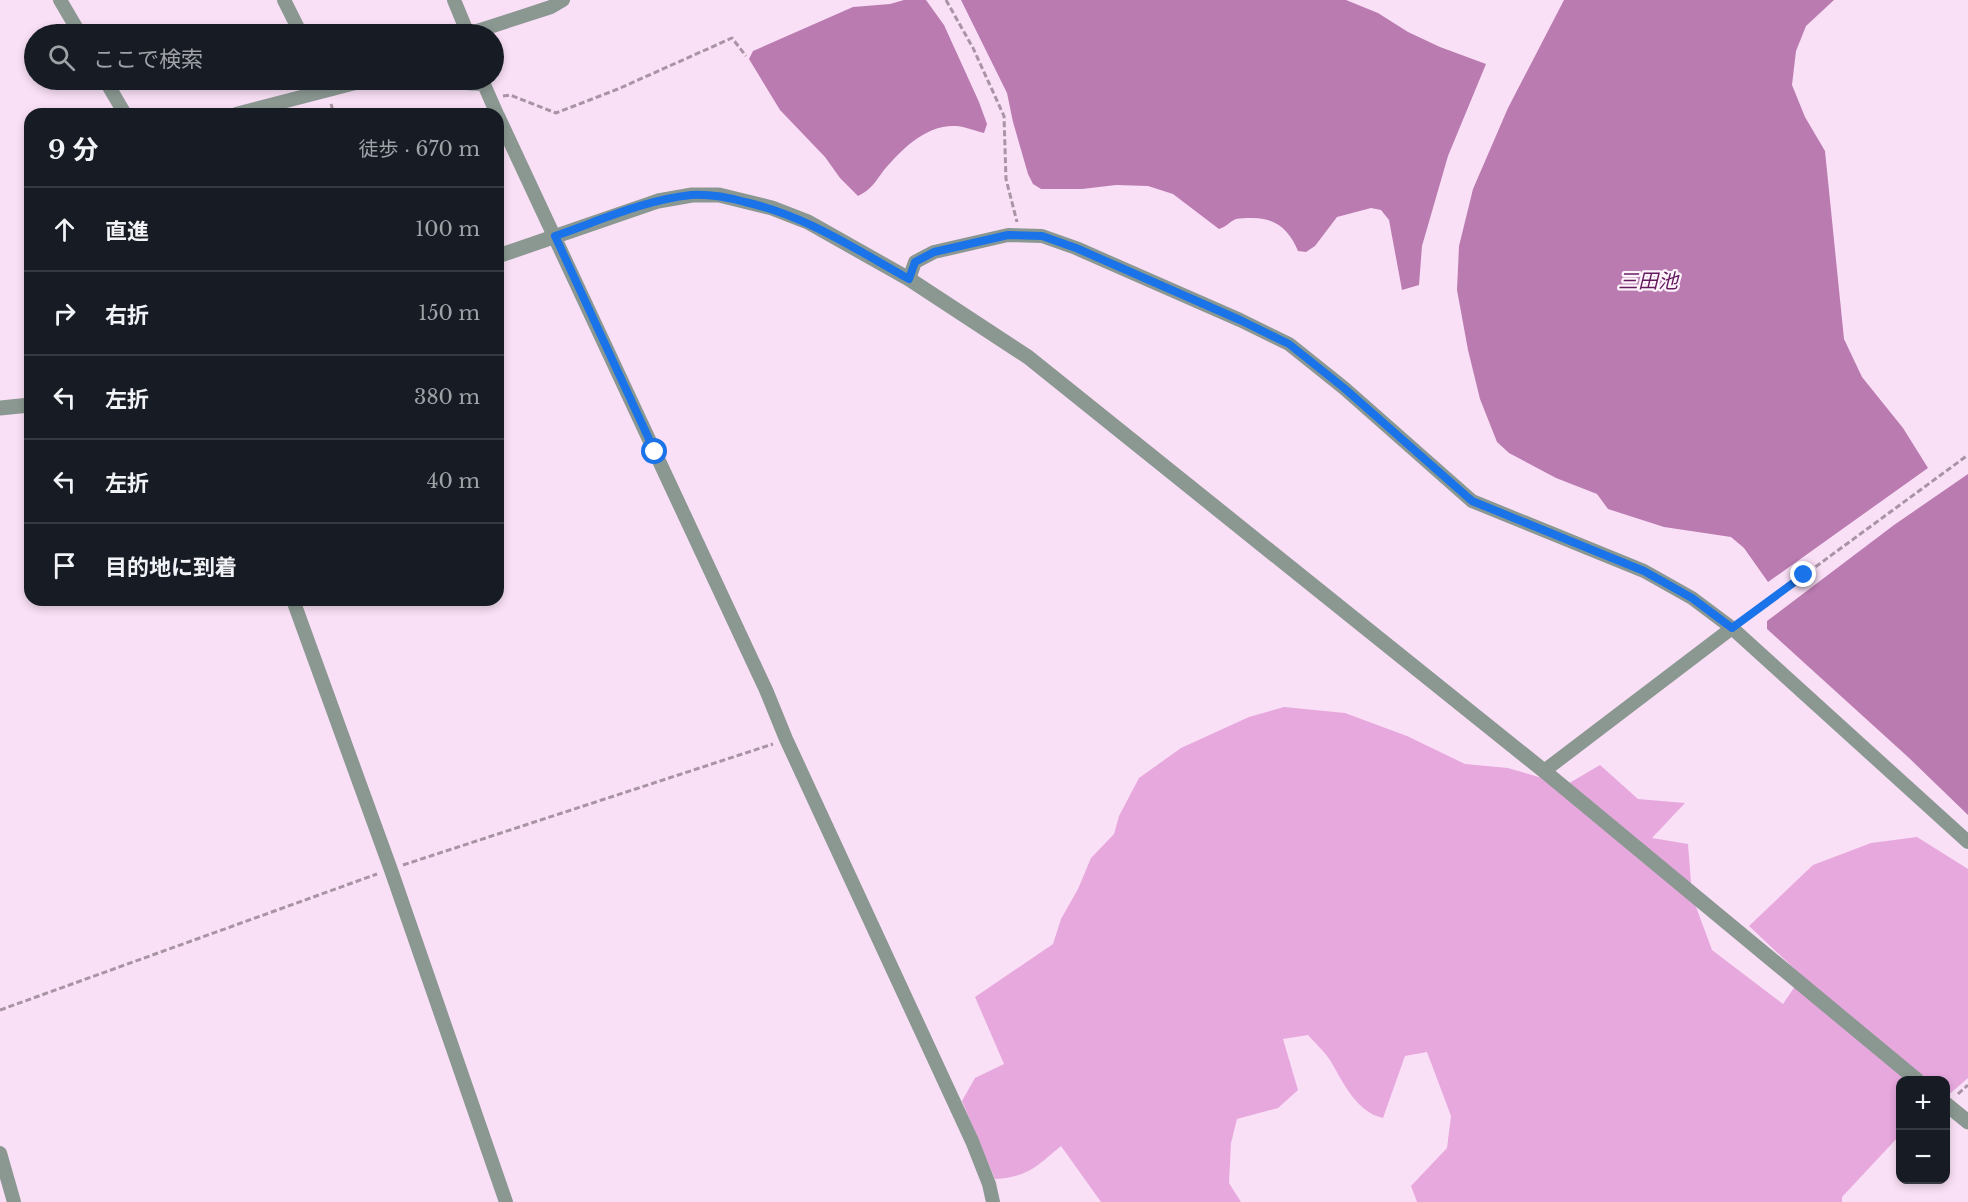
<!DOCTYPE html>
<html lang="ja">
<meta charset="utf-8">
<style>
:root{--surface:#171b24;--page:#20242c;--text:#f1f3f6;--muted:#9ea1a6;--line:#363941}
body{margin:0;font-family:"Libre Baskerville","Noto Sans JP",serif;background:var(--page);color:var(--text)}
.controls{position:absolute;right:18px;bottom:18px;display:grid;overflow:hidden;border-radius:12px;box-shadow:0 3px 9px #0003}
.controls button{width:54px;height:54px;display:grid;place-items:center;padding:0;border:0;border-bottom:2px solid var(--line);background:var(--surface);color:var(--text);font:30px sans-serif}
.stop{position:absolute;width:18px;height:18px;margin:-14px;border:4px solid #1a73e8;border-radius:50%;background:#fff}
.stop.end{background:#1a73e8;border-color:#fff;box-shadow:0 2px 6px #0008}
.list{margin:0;padding:0;list-style:none}
h2{display:flex;justify-content:space-between;align-items:center;height:78px;margin:0;padding:0 24px;font-size:26px}
h2 small{font-size:20px;font-weight:400;color:var(--muted)}
.list li{display:grid;grid-template-columns:39px 1fr auto;gap:18px;align-items:center;box-sizing:border-box;height:84px;padding:0 24px;border-top:2px solid var(--line)}
.list b{display:block;font-size:22px;white-space:nowrap}
.list em{font-size:20px;font-style:normal;color:var(--muted)}
.icon{flex:none;width:33px;height:33px;fill:none;stroke:currentColor;stroke-width:2;stroke-linecap:round;stroke-linejoin:round}
.map{position:relative;flex:none;width:1968px;height:1202px;overflow:hidden}
.search{position:absolute;background:var(--surface);box-shadow:0 3px 9px #0003;left:24px;top:24px;width:480px;height:66px;display:flex;align-items:center;gap:15px;box-sizing:border-box;padding:0 21px;border-radius:33px;color:var(--muted);font-size:22px}
.panel{position:absolute;background:var(--surface);box-shadow:0 3px 9px #0003;left:24px;top:108px;width:480px;height:498px;border-radius:18px}
.map>svg:first-child{display:block}
</style>
<div class="map">
<svg width="1968" height="1202" viewBox="0 0 1968 1202">
<rect width="100%" height="100%" fill="#fae0f6"/>
<path fill="#e7a8de" d="M1284 707 1345 713 1407 736 1465 764 1508 768 1566 785 1600 765 1638 799 1685 803 1652 838 1688 844 1692 896 1712 950 1783 1004 1802 976 1749 926 1813 865 1871 843 1917 837 1968 869V1078L1946 1097V1080H1900V1135L1842 1197V1202H1417L1411 1186 1447 1148 1451 1116 1427 1052 1405 1056 1383 1118C1356 1112 1343 1082 1330 1060 1324 1051 1315 1043 1308 1035L1283 1039 1298 1090 1278 1108 1237 1119 1231 1143 1229 1183 1241 1202H1101L1061 1146C1037 1166 1028 1177 995 1179L962 1101 975 1078 1004 1064 975 997 1053 944 1061 919 1078 889 1091 858 1114 834 1119 816 1139 778 1181 748 1249 717Z"/>
<path fill="#ba7bb1" d="M904 0H926L944 25 979 102 987 124 984 133C976 131 966 127 957 126 926 124 902 149 884 170 876 181 871 190 858 196L840 178 825 157 780 110 749 59 753 51 853 7 890 4Z
M961 0H1346L1378 13 1408 32 1440 47 1486 64 1448 156 1422 246 1419 285 1402 290 1389 220 1381 210 1371 208 1337 217 1315 246 1306 252 1298 251C1289 229 1275 217 1250 218 1246 218 1240 218 1236 219 1229 222 1226 227 1219 229L1173 194 1148 186 1116 185 1082 189H1041L1033 184 1028 174 1013 122 1007 93Z
M1564 0H1834L1806 26 1796 51 1792 85 1805 117 1825 151 1844 339 1862 377 1903 428 1928 468 1768 582 1744 548 1731 537 1664 527 1608 509 1597 494 1556 478 1509 453 1497 442 1480 399 1468 350 1457 290 1459 246 1473 189 1508 108Z
M1968 474V815L1908 757 1767 629V621L1894 525Z"/>
<g fill="none" stroke-linecap="round" stroke-linejoin="round">
<path stroke="#a894a4" stroke-width="3" stroke-dasharray="6 3" stroke-linecap="butt" d="M946 0 973 48 1004 116 1006 179 1017 222
M503 96 510 95 556 113 618 89 732 38 746 56
M331 104 334 114
M1743 620 1968 455
M403 865 773 744
M0 1010 377 874
M1958 1094 1968 1085"/>
<path stroke="#8b9892" stroke-width="14" d="M60 0 80 34
M284 0 301 34
M454 0 468 34
M468 34 551 7 563 0
M105 80 125 114
M413 80 483 84
M482 80 497 114
M236 114 367 80
M498 116 766 690 786 739 972 1141 989 1184 993 1202
M909 279 915 262 934 252 1008 235 1042 236 1076 248 1240 320 1289 344 1344 388 1472 501 1644 571 1692 598 1732 628 1968 842
M293 600 391 870 506 1202
M1544 771 1732 628
M0 1153 14 1202"/>
<path stroke="#8b9892" stroke-width="15" d="M498 256 658 201 692 195H719L772 208 808 222 909 279 1028 357 1544 771 1917 1080
M0 408 30 405
M1946 1104 1968 1122"/>
</g>
<g fill="none" stroke-linecap="round" stroke-linejoin="round">
<path stroke="#1a73e8" stroke-width="8" d="M655 452 555 236C599 221 644 200 691 195 709 194 727 197 745 202 807 216 855 249 909 279L915 262 934 252 1008 235 1042 236 1076 248 1240 320 1289 344 1344 388 1472 501 1644 571 1692 598 1732 628 1804 575"/>
</g>
<g text-anchor="middle" dominant-baseline="central" stroke-width="4.5" stroke-linejoin="round" paint-order="stroke">
<g font-size="20" font-style="italic" fill="#64185d" stroke="#fdf3fb">
<text x="1648" y="281">三田池</text>
</g>
</g>
</svg>
<div class="controls">
<button>+</button>
<button>−</button>
</div>
<div class="stop" style="left:655px;top:452px"></div>
<div class="stop end" style="left:1804px;top:575px"></div>
<div class="search"><svg class="icon" aria-label="search" viewBox="0 0 24 24"><circle cx="10" cy="10" r="6"/><path d="M15 15l6 6"/></svg>ここで検索</div>
<section class="panel">
<h2>9 分<small>徒歩 · 670 m</small></h2>
<ul class="list">
<li><svg class="icon" aria-label="ahead" viewBox="0 0 24 24"><path d="M12 20V5M6 11l6-6 6 6"/></svg><div><b>直進</b></div><em>100 m</em></li>
<li><svg class="icon" aria-label="right" viewBox="0 0 24 24"><path d="M7 20v-9h11M14 6l5 5-5 5"/></svg><div><b>右折</b></div><em>150 m</em></li>
<li><svg class="icon" aria-label="left" viewBox="0 0 24 24"><path d="M17 20v-9H6M10 6l-5 5 5 5"/></svg><div><b>左折</b></div><em>380 m</em></li>
<li><svg class="icon" aria-label="left" viewBox="0 0 24 24"><path d="M17 20v-9H6M10 6l-5 5 5 5"/></svg><div><b>左折</b></div><em>40 m</em></li>
<li><svg class="icon" aria-label="arrive" viewBox="0 0 24 24"><path d="M6 21V4h12l-3 4 3 4H6"/></svg><div><b>目的地に到着</b></div></li>
</ul>
</section>
</div>
